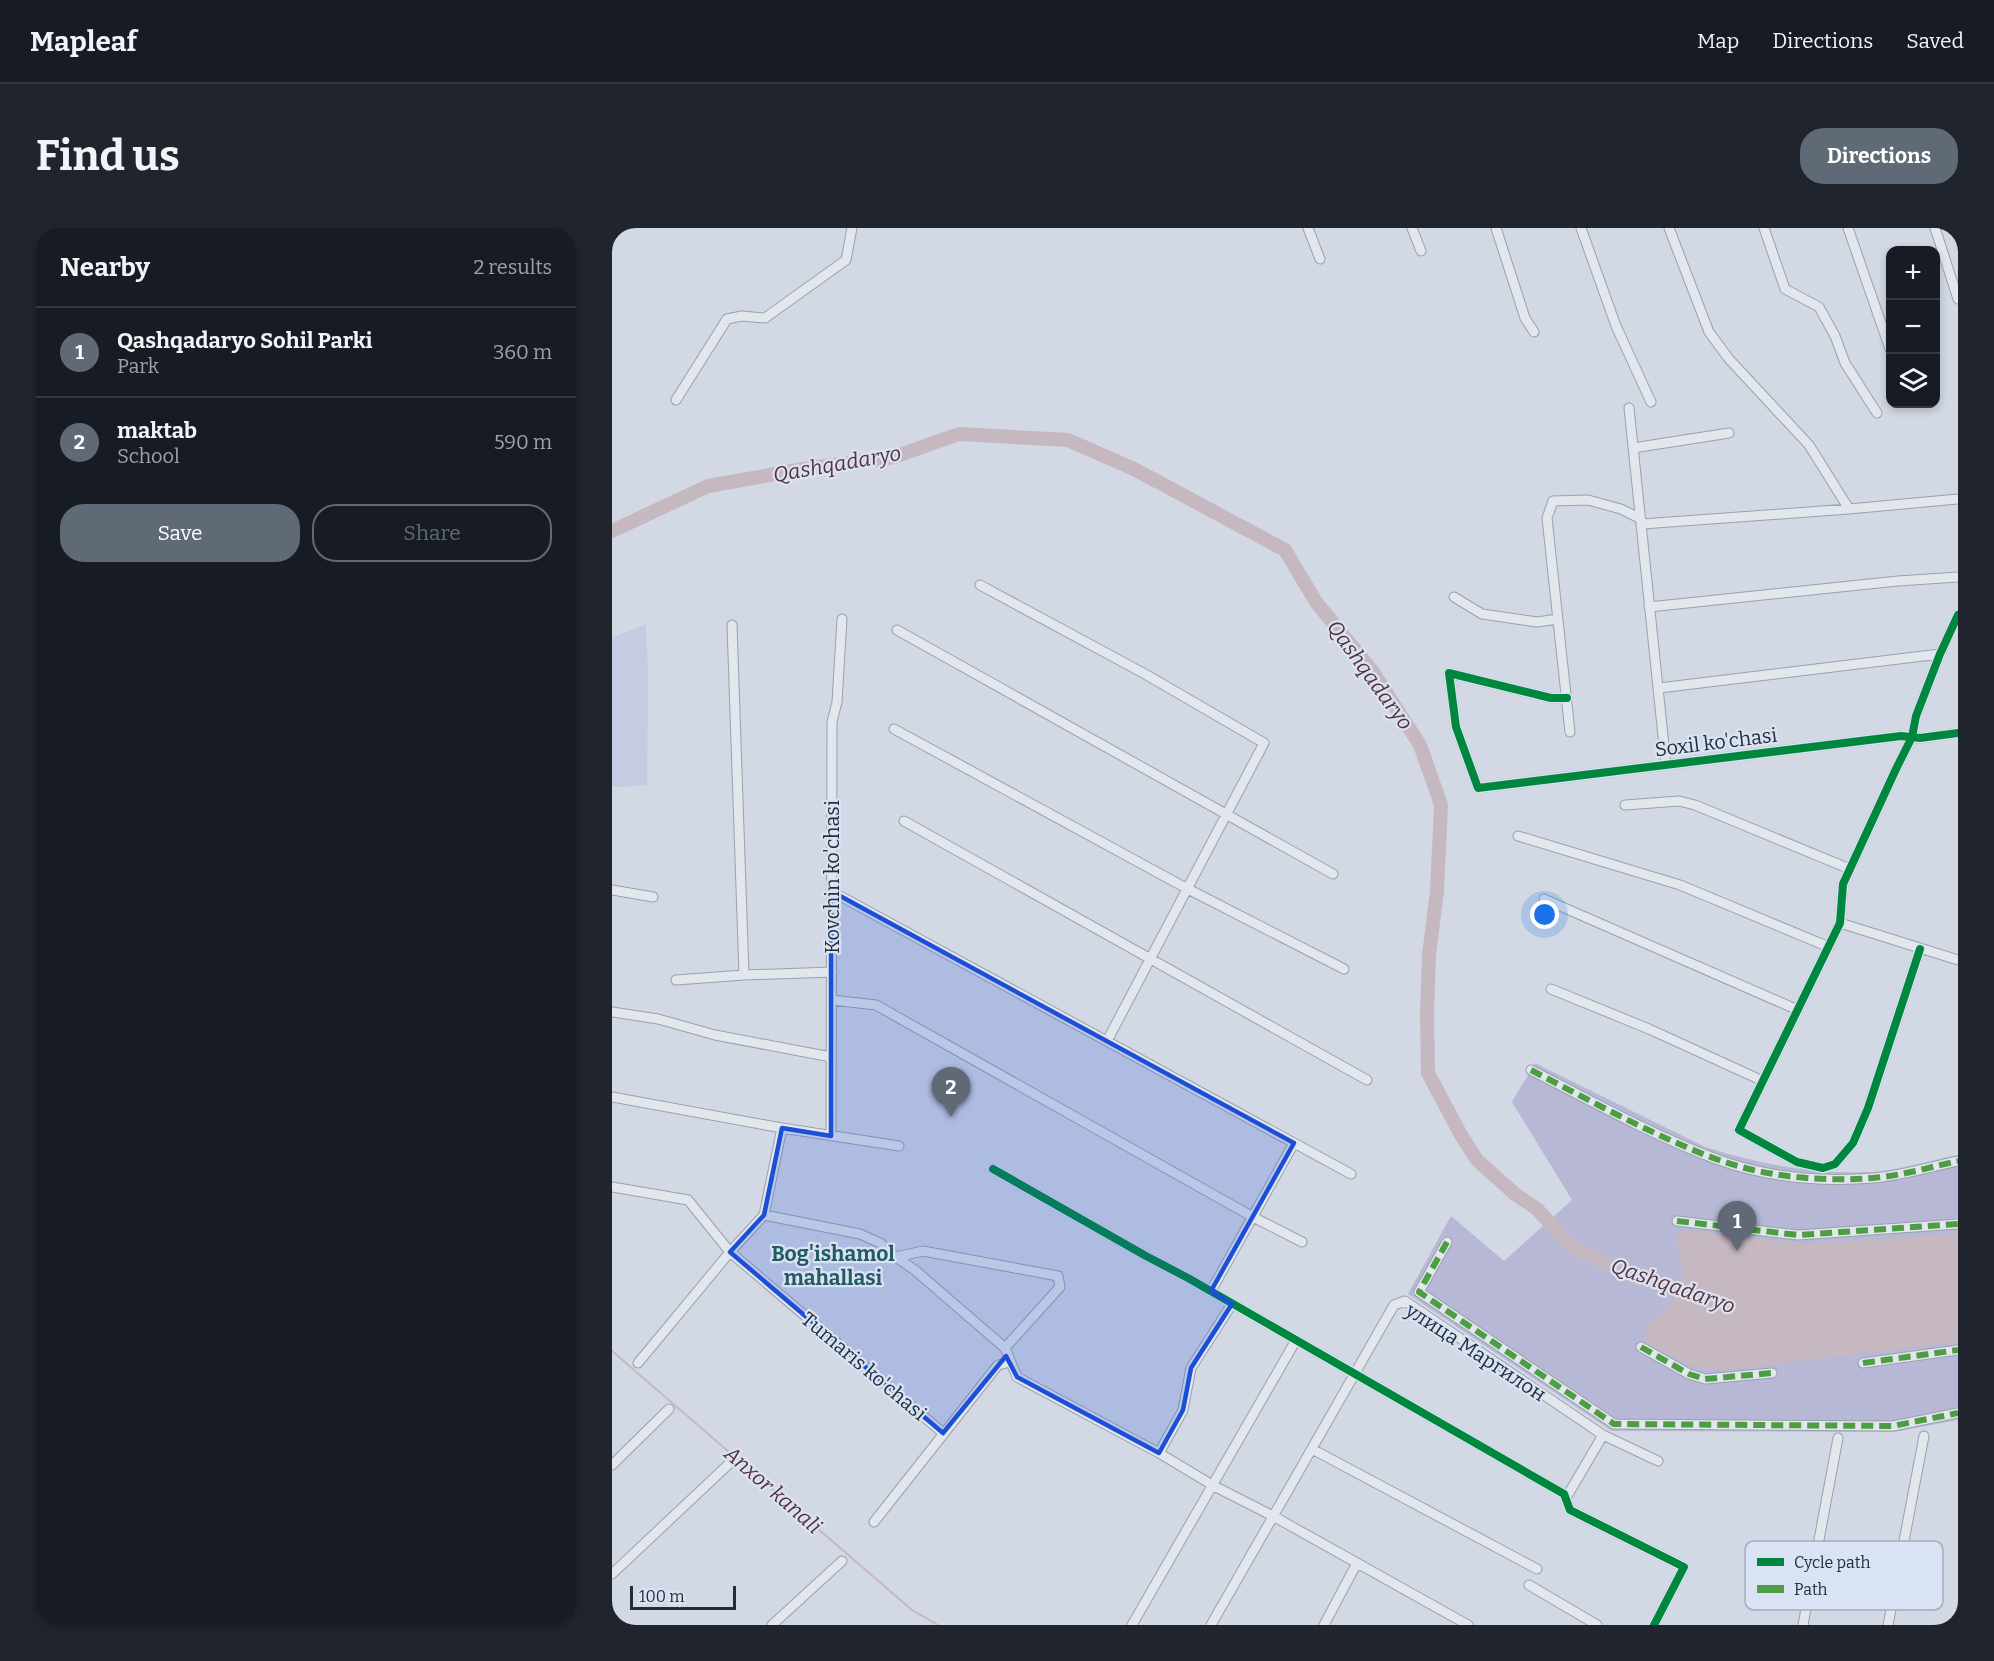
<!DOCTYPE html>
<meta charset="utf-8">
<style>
:root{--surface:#171b24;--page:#20242c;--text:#f1f3f6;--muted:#9ea1a6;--line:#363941;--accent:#606a76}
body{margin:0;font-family:Bitter,serif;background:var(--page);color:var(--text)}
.controls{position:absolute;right:18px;top:18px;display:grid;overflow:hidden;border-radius:12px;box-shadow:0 3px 9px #0003}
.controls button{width:54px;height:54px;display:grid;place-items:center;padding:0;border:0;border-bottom:2px solid var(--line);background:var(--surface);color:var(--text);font:30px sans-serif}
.scale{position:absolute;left:18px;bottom:15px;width:106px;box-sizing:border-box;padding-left:6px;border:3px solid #222f3a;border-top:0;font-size:16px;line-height:21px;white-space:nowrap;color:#222f3a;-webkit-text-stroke:4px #d9e3f4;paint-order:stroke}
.you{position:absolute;left:933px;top:687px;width:21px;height:21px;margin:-15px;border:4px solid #fff;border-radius:50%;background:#1a73e8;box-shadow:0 0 0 9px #1a73e833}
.badge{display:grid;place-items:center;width:39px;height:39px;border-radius:50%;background:var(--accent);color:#fff;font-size:20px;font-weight:700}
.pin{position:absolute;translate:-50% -50px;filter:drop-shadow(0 2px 3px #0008)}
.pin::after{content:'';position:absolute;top:32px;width:21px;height:18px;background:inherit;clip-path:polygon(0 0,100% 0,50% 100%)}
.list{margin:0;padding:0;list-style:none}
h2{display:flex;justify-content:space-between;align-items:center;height:78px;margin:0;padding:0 24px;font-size:26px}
h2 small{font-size:20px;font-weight:400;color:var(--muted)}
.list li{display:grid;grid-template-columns:39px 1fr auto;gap:18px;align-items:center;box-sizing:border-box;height:90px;padding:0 24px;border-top:2px solid var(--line)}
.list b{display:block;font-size:22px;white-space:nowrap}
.list p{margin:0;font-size:20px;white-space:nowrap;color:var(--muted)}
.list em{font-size:20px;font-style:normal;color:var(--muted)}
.actions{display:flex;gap:12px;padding:18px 24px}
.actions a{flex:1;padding:14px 0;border:2px solid var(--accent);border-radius:24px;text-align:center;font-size:21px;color:var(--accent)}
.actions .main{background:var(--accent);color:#fff}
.icon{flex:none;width:33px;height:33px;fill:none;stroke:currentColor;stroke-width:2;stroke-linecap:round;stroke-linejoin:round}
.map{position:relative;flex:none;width:1346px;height:1397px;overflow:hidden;border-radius:24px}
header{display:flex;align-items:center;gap:36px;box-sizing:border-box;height:84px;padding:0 30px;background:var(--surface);border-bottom:2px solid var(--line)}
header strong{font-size:28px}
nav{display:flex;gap:33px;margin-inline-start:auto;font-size:21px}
.intro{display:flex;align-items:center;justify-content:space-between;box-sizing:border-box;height:144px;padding:0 36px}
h1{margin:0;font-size:42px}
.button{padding:15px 27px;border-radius:24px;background:var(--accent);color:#fff;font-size:21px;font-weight:700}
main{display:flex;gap:36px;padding:0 36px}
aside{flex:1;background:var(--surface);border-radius:24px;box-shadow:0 3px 9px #0003}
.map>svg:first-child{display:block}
</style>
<header>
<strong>Mapleaf</strong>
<nav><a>Map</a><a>Directions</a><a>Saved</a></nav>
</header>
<div class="intro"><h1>Find us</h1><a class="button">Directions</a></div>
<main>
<aside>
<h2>Nearby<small>2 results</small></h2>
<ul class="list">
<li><span class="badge">1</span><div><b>Qashqadaryo Sohil Parki</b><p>Park</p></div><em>360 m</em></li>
<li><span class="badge">2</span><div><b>maktab</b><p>School</p></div><em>590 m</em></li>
</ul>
<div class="actions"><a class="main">Save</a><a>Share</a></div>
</aside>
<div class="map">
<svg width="1346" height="1397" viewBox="0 0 1346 1397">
<rect width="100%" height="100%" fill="#d2d8e4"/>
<path fill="#c4cbe3" d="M34 396 36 450 35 557 8 559 0 558V410Z"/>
<path fill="#b6b8d6" d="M923 835 1093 919C1146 936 1204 947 1260 944 1286 942 1320 932 1346 927V1192L1282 1204 1000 1203 796 1066 839 988 892 1033 960 972 900 874Z"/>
<path fill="#c6b8c1" d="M1070 1002 1191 1016 1346 1006V1114L1120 1141 1095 1142 1076 1137 1032 1113 1036 1096C1070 1072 1077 1050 1064 1010Z"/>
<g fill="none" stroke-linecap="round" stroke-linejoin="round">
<path stroke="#c6b8c1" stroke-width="2" d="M0 1123 300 1382 326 1397"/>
<path stroke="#c6b8c1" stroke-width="14" d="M0 303 96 258 192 241 282 229 347 206 456 212 522 241 673 322 704 374 761 444 808 517 829 577 825 663 817 727 815 786 816 845 849 907 865 932 903 966 925 981 960 1019 1026 1051 1059 1058 1084 1068"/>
<g stroke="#9aa1aa" stroke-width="11">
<path id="minor" d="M696 0 708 31
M800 0 809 23
M884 0 913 90 922 104
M969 0 1004 98 1039 174
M1057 0 1097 104 1117 131 1197 217 1237 281
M1152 0 1173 61 1207 79 1223 108 1233 135 1265 185
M1236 0 1278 121
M1323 0 1346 71
M64 172 115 91 130 88 153 90 234 32 240 0
M1017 180 1054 537
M1021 220 1117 205
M1030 296 1237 281 1346 271
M368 357 533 446 652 515 495 813
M842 369 870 386 925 394 946 391
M1037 379 1286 353 1346 349
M120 397 132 747
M285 402 721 646
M1047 460 1328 426
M955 470H939L837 445 844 499 866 560 1289 508 1308 510 1346 505
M282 501 574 660 732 741
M958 504 935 290 941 273 976 272 1009 281 1029 291
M1013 577 1067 573 1083 577 1238 641
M292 593 755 852
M906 608 1068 657 1217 719
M0 662 41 669
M219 663 739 946
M932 671 1186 782
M1228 695 1346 732
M1308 721 1256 880 1241 915 1223 936 1211 940 1185 934 1127 902 1228 695 1231 656 1284 541 1300 509 1304 488 1328 426 1346 387
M64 752 132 747 220 744
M939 761 1037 801 1151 853
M220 772 264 777 641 989 690 1014
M0 784 46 791 103 807 219 829
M919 842C979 873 1040 907 1104 931 1153 949 1209 954 1261 950 1289 948 1318 939 1346 933
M0 869 170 900 287 918
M219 908 220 494 225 474 230 391
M381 941 534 1028 576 1050 952 1266 958 1282 1072 1339 1042 1397
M0 959 76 972 118 1024 331 1205
M152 987 248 1006 268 1015 284 1029 311 1023 446 1048 448 1059 393 1120
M1065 993 1186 1007 1346 996
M835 1014 807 1064 1002 1196 1281 1198 1346 1185
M284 1029 304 1043 393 1120 405 1149 547 1225 602 1258 661 1288 856 1397
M599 1063 682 915
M1029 1119 1077 1146 1093 1151 1160 1145
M26 1135 118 1024 152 987 170 900
M1251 1135 1346 1122
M700 1221 925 1341
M547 1225 571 1182 579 1140 620 1076
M0 1237 57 1181
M954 1270 991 1207
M262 1294 386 1137 398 1134
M0 1346 119 1234
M917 1357 985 1397
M160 1397 230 1333
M520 1397 684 1112
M599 1397 782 1077 793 1073 991 1207 1046 1233
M712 1397 745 1335
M1191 1397 1226 1210
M1276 1397 1312 1208"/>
</g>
<use href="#minor" stroke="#e2e6ed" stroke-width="9"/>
<path stroke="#4d9d44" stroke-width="6" stroke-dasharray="12 6" stroke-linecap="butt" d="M919 842C979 873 1040 907 1104 931 1153 949 1209 954 1261 950 1289 948 1318 939 1346 933
M1065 993 1186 1007 1346 996
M835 1014 807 1064 1002 1196 1281 1198 1346 1185
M1029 1119 1077 1146 1093 1151 1160 1145
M1251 1135 1346 1122"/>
<g stroke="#d9e3f4" stroke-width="11">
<path id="cycleway" d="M955 470H939L837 445 844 499 866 560 1289 508 1308 510 1346 505
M1308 721 1256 880 1241 915 1223 936 1211 940 1185 934 1127 902 1228 695 1231 656 1284 541 1300 509 1304 488 1328 426 1346 387
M381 941 534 1028 576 1050 952 1266 958 1282 1072 1339 1042 1397"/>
</g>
<use href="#cycleway" stroke="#00873e" stroke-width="8"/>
</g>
<path fill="#1d4ed8" fill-opacity="0.2" stroke="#1d4ed8" stroke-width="4.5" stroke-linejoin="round" d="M219 663 682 915 599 1063 620 1076 579 1140 571 1182 547 1225 405 1149 394 1128 331 1205 118 1024 152 987 170 900 219 908Z"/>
<g text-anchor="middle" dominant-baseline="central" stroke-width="4.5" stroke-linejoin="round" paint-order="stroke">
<g font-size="20" fill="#222f3a" stroke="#d9e3f4">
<text transform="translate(1104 514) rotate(-7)">Soxil ko'chasi</text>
<text transform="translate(220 649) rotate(-90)">Kovchin ko'chasi</text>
<text transform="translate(864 1124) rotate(33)">улица Маргилон</text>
<text transform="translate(252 1138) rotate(40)">Tumaris ko'chasi</text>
</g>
<g font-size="21" font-style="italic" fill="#583237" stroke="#d9e3f4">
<text transform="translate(225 236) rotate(-10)">Qashqadaryo</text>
<text transform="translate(758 447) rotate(54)">Qashqadaryo</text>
<text transform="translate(1061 1058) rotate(19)">Qashqadaryo</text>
<text transform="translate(161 1262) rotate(41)">Anxor kanali</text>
</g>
<g font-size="21" font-weight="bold" fill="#245a64" stroke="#d9e3f4">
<text x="221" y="1026">Bog'ishamol<tspan x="221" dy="24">mahallasi</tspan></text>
</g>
</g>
<rect x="1133" y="1313" width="198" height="69" rx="9" fill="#d9e3f4" stroke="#a2adbc" stroke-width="1.5"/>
<rect x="1145" y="1330" width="27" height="8" fill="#00873e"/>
<rect x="1145" y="1357" width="27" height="8" fill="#4d9d44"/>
<g font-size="16" fill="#222f3a">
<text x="1182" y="1340">Cycle path</text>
<text x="1182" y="1367">Path</text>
</g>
</svg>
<div class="controls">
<button>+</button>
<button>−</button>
<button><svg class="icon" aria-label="layers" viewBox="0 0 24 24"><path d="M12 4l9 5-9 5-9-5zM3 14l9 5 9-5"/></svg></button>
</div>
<div class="scale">100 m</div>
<div class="you"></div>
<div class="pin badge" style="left:1125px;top:1023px">1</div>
<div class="pin badge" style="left:339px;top:889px">2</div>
</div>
</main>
